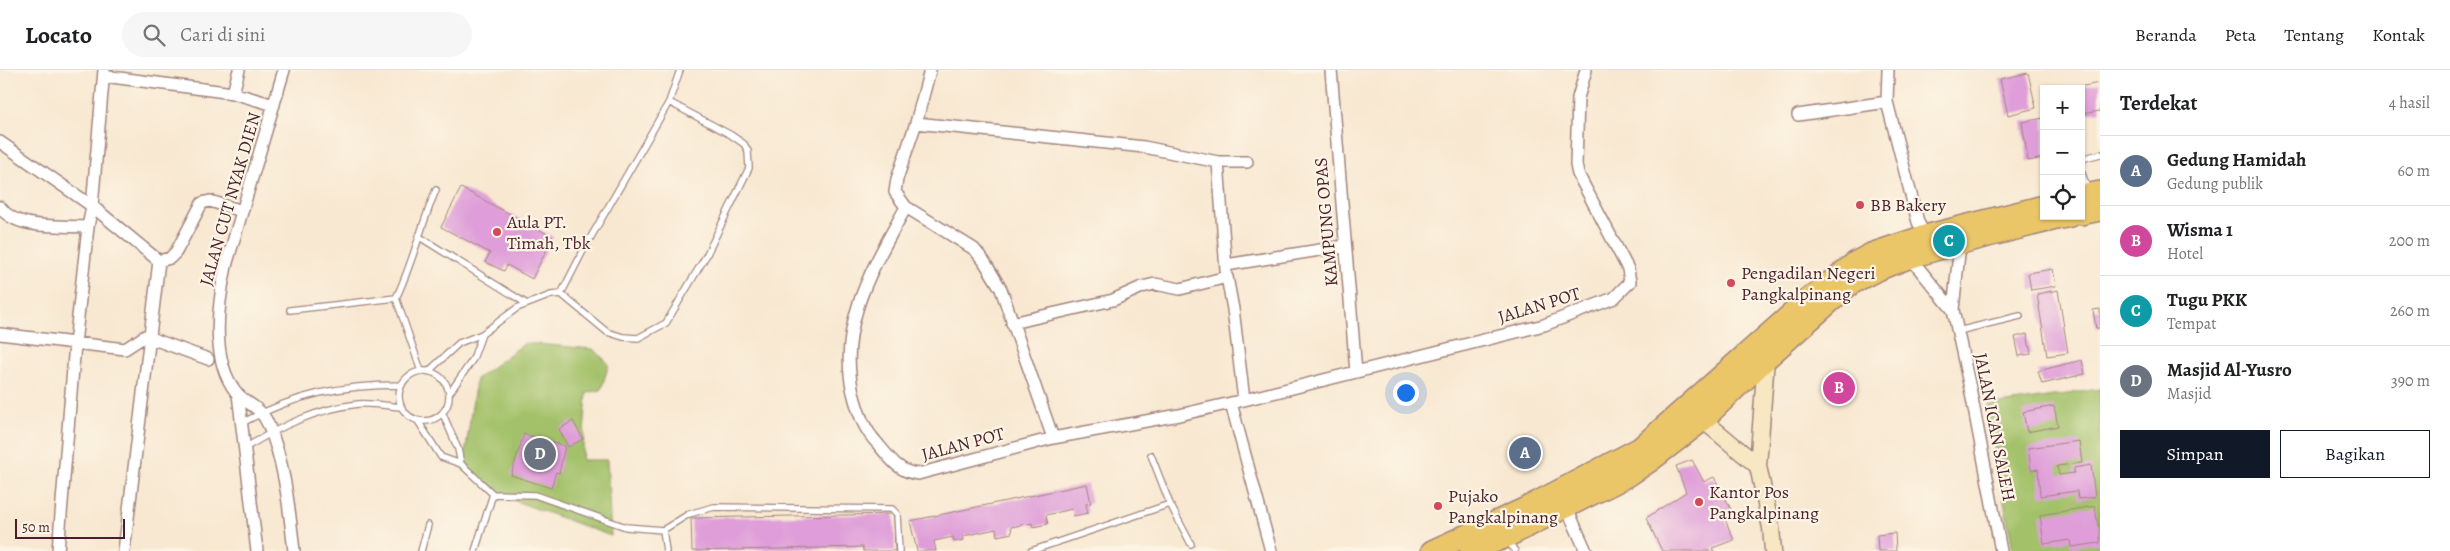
<!DOCTYPE html>
<html lang="id">
<meta charset="utf-8">
<style>
:root{--surface:#fff;--page:#f6f6f6;--text:#202124;--muted:#757577;--line:#e0e0e0;--accent:#111827}
body{margin:0;font-family:Alegreya,serif;background:var(--page);color:var(--text)}
.controls{position:absolute;right:15px;top:15px;display:grid;overflow:hidden;border-radius:0px;box-shadow:0 1px 4px #0004}
.controls button{width:45px;height:45px;display:grid;place-items:center;padding:0;border:0;border-bottom:1px solid var(--line);background:var(--surface);color:var(--text);font:25px sans-serif}
.scale{position:absolute;left:15px;bottom:12px;width:110px;box-sizing:border-box;padding-left:5px;border:2px solid #4a1f2b;border-top:0;font-size:14px;line-height:18px;white-space:nowrap;color:#4a1f2b;-webkit-text-stroke:4px #fcf5e5;paint-order:stroke}
.you{position:absolute;left:1405px;top:322px;width:18px;height:18px;margin:-12px;border:4px solid #fff;border-radius:50%;background:#1a73e8;box-shadow:0 0 0 8px #1a73e833}
.badge{display:grid;place-items:center;width:32px;height:32px;border-radius:50%;background:var(--accent);color:#fff;font-size:16px;font-weight:700}
.pin{position:absolute;translate:-50% -50%;border:2px solid #fff;box-shadow:0 1px 5px #0006}
.list{margin:0;padding:0;list-style:none}
h2{display:flex;justify-content:space-between;align-items:center;height:65px;margin:0;padding:0 20px;font-size:21px}
h2 small{font-size:16px;font-weight:400;color:var(--muted)}
.list li{display:grid;grid-template-columns:32px 1fr auto;gap:15px;align-items:center;box-sizing:border-box;height:70px;padding:0 20px;border-top:1px solid var(--line)}
.list b{display:block;font-size:19px;white-space:nowrap}
.list p{margin:0;font-size:16px;white-space:nowrap;color:var(--muted)}
.list em{font-size:16px;font-style:normal;color:var(--muted)}
.actions{display:flex;gap:10px;padding:15px 20px}
.actions a{flex:1;padding:11px 0;border:1px solid var(--accent);border-radius:0px;text-align:center;font-size:18px;color:var(--accent)}
.actions .main{background:var(--accent);color:#fff}
.icon{flex:none;width:28px;height:28px;fill:none;stroke:currentColor;stroke-width:2;stroke-linecap:round;stroke-linejoin:round}
.map{position:relative;flex:none;width:2100px;height:481px;overflow:hidden}
header{display:flex;align-items:center;gap:30px;box-sizing:border-box;height:70px;padding:0 25px;background:var(--surface);border-bottom:1px solid var(--line)}
header strong{font-size:24px}
nav{display:flex;gap:28px;margin-inline-start:auto;font-size:18px}
.search{width:350px;height:45px;background:var(--page);display:flex;align-items:center;gap:12px;box-sizing:border-box;padding:0 18px;border-radius:28px;color:var(--muted);font-size:19px}
main{display:flex}
aside{flex:1;background:var(--surface)}
.map>svg:first-child{display:block}
</style>
<header>
<strong>Locato</strong>
<div class="search"><svg class="icon" aria-label="search" viewBox="0 0 24 24"><circle cx="10" cy="10" r="6"/><path d="M15 15l6 6"/></svg>Cari di sini</div>
<nav><a>Beranda</a><a>Peta</a><a>Tentang</a><a>Kontak</a></nav>
</header>
<main>
<div class="map">
<svg width="2100" height="481" viewBox="0 0 2100 481">
<rect width="100%" height="100%" fill="#fcf5e5"/>
<filter id="ink" filterUnits="userSpaceOnUse"><feTurbulence type="fractalNoise" baseFrequency=".02" numOctaves="2"/><feDisplacementMap in="SourceGraphic" scale="10" xChannelSelector="R" yChannelSelector="G"/><feConvolveMatrix kernelMatrix="1 2 1 2 8 2 1 2 1" color-interpolation-filters="sRGB"/></filter>
<filter id="wash" filterUnits="userSpaceOnUse"><feTurbulence type="fractalNoise" baseFrequency=".0096" numOctaves="4" result="noise"/><feDisplacementMap in="SourceGraphic" scale="20" xChannelSelector="R" yChannelSelector="G"/><feGaussianBlur stdDeviation="1.12" result="paint"/><feColorMatrix in="noise" values="0 0 0 0 0 0 0 0 0 0 0 0 0 0 0 0 0 1.4 0 .05"/><feComposite in="paint" operator="in"/></filter>
<g filter="url(#wash)">
<rect width="100%" height="100%" fill="#f8e8d1"/>
<path fill="#a3c169" stroke="#76704a" d="M525 273 593 279 609 294 601 320 587 323 582 390H607L611 466 499 425 463 399 476 309Z
M2100 319V481H2013L1987 336Z"/>
<g id="blocks">
<path fill="#df9ed9" d="M2028 3 2036 38 2008 45 2000 9Z
M2100 13V41L2081 44V19L2072 18Z
M2044 48V88L2028 91 2022 52Z
M461 118 553 167 532 209 507 195 504 201 485 192 490 183 441 157Z
M2053 199 2056 216 2031 220 2028 203Z
M2058 220 2068 283 2047 286 2037 224Z
M2100 239V258H2096L2093 240Z
M2027 264 2031 284 2019 286 2015 267Z
M2082 290 2085 304 2042 314 2038 301Z
M2054 336 2058 356 2027 362 2023 342Z
M573 351 583 369 568 377 559 359Z
M524 364 565 376 559 403 556 402 551 418 511 405Z
M2079 371 2082 393 2057 396 2059 405 2074 403V398L2091 395 2095 427 2078 429 2077 421 2040 426 2038 399 2031 400 2028 378Z
M1692 390 1704 412 1714 407 1732 441 1724 447 1734 470 1712 478 1714 481H1662L1646 448 1686 422 1676 396Z
M1087 414 1091 433 1086 434 1088 443 1073 446 1072 439 1046 445 1048 454 1033 457 1032 453 1011 457 1012 463 997 466 996 459 963 466 964 470 954 472 953 467 934 471 936 481H917L910 451Z
M2095 436 2098 456H2100V473L2071 477 2070 470 2044 474 2040 445Z
M894 444 895 481H863V477L692 481 691 448Z
M1895 463 1896 481H1878L1877 465Z"/>
</g>
</g>
<g filter="url(#ink)">
<use href="#blocks" fill-opacity="0" stroke="#a1847e" stroke-width="1"/>
<g fill="none" stroke-linecap="round" stroke-linejoin="round">
<g stroke="#a1847e" stroke-width="8">
<path id="lane" d="M2081 92 2085 88 2100 84
M2081 101 2088 120
M418 166 527 234
M561 224 607 262 623 267 638 268 666 253 706 186 749 98 748 81 744 74 731 65 669 32
M396 228C413 193 421 155 436 120
M290 240 396 228 421 301
M1958 261 2020 246
M399 326a25 25 0 1 1 50 0a25 25 0 1 1-50 0Z
M429 301 459 273 482 264 517 238 551 225 561 224 584 179 669 32 680 0
M449 324 473 289 482 264
M443 344 458 379 461 394
M418 351 441 387 461 394 493 424 535 425 626 457 663 460 666 481
M242 353C296 324 341 315 402 315
M245 378C281 356 316 339 358 334 372 333 387 336 401 337
M1151 385 1170 434 1191 474
M663 460 689 444 714 437 892 439 897 444 899 481
M1508 471 1515 481
M421 481 428 455
M475 481 493 424
M1031 481 1170 434"/>
</g>
<g stroke="#a1847e" stroke-width="14">
<path id="street" d="M284 0 226 196C218 234 210 289 236 322 246 335 260 335 268 354 285 393 289 438 294 481
M930 0 916 53 897 109 895 122 906 137 974 179 984 191 1001 219 1053 368
M1331 0 1356 302
M1888 0 1887 32 1918 152 1925 166
M104 6 233 23 274 35
M233 23 239 0
M1798 45 1887 32
M916 53 1144 77 1218 92H1247
M0 72 92 136 159 191 124 481
M1218 92 1226 200
M0 137C17 161 61 155 88 157
M906 137C873 197 834 259 855 330 860 347 865 360 877 373 889 387 898 402 918 404L1053 368 1179 345 1244 330 1544 255 1614 228 1630 212 1628 199 1578 104 1576 95 1578 28 1586 0
M1960 174 1953 240 1971 323 2001 481
M1911 189 1953 240
M159 191 170 188 176 182 202 133 210 131 242 141
M1226 195 1345 176
M1012 253 1113 230 1142 217 1155 214 1180 219 1227 207 1233 239 1244 330
M0 264 125 279 145 266 208 289
M238 324 257 481
M1231 333 1271 481
M1566 436 1586 481
M58 481 75 274 88 157 92 136 104 0"/>
</g>
<g stroke="#a1847e" stroke-width="19">
<path id="secondary" d="M1762 284 1766 289 1758 396 1771 458 1773 481
M1703 350 1758 396"/>
</g>
<g stroke="#a1847e" stroke-width="24">
<path id="highway" d="M2081 126 2100 122
M2081 144 2100 140
M1432 481 1524 439 1640 378 1806 231 1856 192 1871 184 1925 166 2044 136
M1471 481 1506 467 1626 407 1650 391 1703 350 1766 289 1848 216C1888 190 1939 179 1984 167 2013 160 2041 152 2070 146"/>
</g>
<use href="#lane" stroke="#fff" stroke-width="5.5"/>
<use href="#street" stroke="#fff" stroke-width="11"/>
<use href="#secondary" stroke="#f7e8c3" stroke-width="16"/>
<use href="#highway" stroke="#ebc669" stroke-width="21"/>
</g>
</g>
<g fill="#d1495b" stroke="#fcf5e5" stroke-width="2">
<circle cx="1860" cy="135" r="5"/>
<circle cx="497" cy="162" r="5"/>
<circle cx="1731" cy="213" r="5"/>
<circle cx="1699" cy="432" r="5"/>
<circle cx="1438" cy="436" r="5"/>
</g>
<g text-anchor="middle" dominant-baseline="central" stroke-width="4.5" stroke-linejoin="round" paint-order="stroke">
<g font-size="18" fill="#4a1f2b" stroke="#fcf5e5">
<text transform="translate(230 129) rotate(-74)">JALAN CUT NYAK DIEN</text>
<text transform="translate(1326 152) rotate(-95)">KAMPUNG OPAS</text>
<text transform="translate(1539 235) rotate(-17)">JALAN POT</text>
<text transform="translate(1995 357) rotate(79)">JALAN ICAN SALEH</text>
<text transform="translate(963 374) rotate(-15)">JALAN POT</text>
</g>
<g font-size="18" fill="#4a1f2b" stroke="#fcf5e5" text-anchor="start">
<text x="1870" y="135">BB Bakery</text>
<text x="507" y="152">Aula PT.<tspan x="507" dy="21">Timah, Tbk</tspan></text>
<text x="1741" y="203">Pengadilan Negeri<tspan x="1741" dy="21">Pangkalpinang</tspan></text>
<text x="1709" y="422">Kantor Pos<tspan x="1709" dy="21">Pangkalpinang</tspan></text>
<text x="1448" y="426">Pujako<tspan x="1448" dy="21">Pangkalpinang</tspan></text>
</g>
</g>
</svg>
<div class="controls">
<button>+</button>
<button>−</button>
<button><svg class="icon" aria-label="locate" viewBox="0 0 24 24"><circle cx="12" cy="12" r="6"/><path d="M12 2v4M12 18v4M2 12h4M18 12h4"/></svg></button>
</div>
<div class="scale">50 m</div>
<div class="you"></div>
<div class="pin badge" style="left:1525px;top:383px;background:#5c6f8a">A</div>
<div class="pin badge" style="left:1839px;top:318px;background:#d1479c">B</div>
<div class="pin badge" style="left:1949px;top:171px;background:#0f9aa8">C</div>
<div class="pin badge" style="left:540px;top:384px;background:#6b7280">D</div>
</div>
<aside>
<h2>Terdekat<small>4 hasil</small></h2>
<ul class="list">
<li><span class="badge" style="background:#5c6f8a">A</span><div><b>Gedung Hamidah</b><p>Gedung publik</p></div><em>60 m</em></li>
<li><span class="badge" style="background:#d1479c">B</span><div><b>Wisma 1</b><p>Hotel</p></div><em>200 m</em></li>
<li><span class="badge" style="background:#0f9aa8">C</span><div><b>Tugu PKK</b><p>Tempat</p></div><em>260 m</em></li>
<li><span class="badge" style="background:#6b7280">D</span><div><b>Masjid Al-Yusro</b><p>Masjid</p></div><em>390 m</em></li>
</ul>
<div class="actions"><a class="main">Simpan</a><a>Bagikan</a></div>
</aside>
</main>
